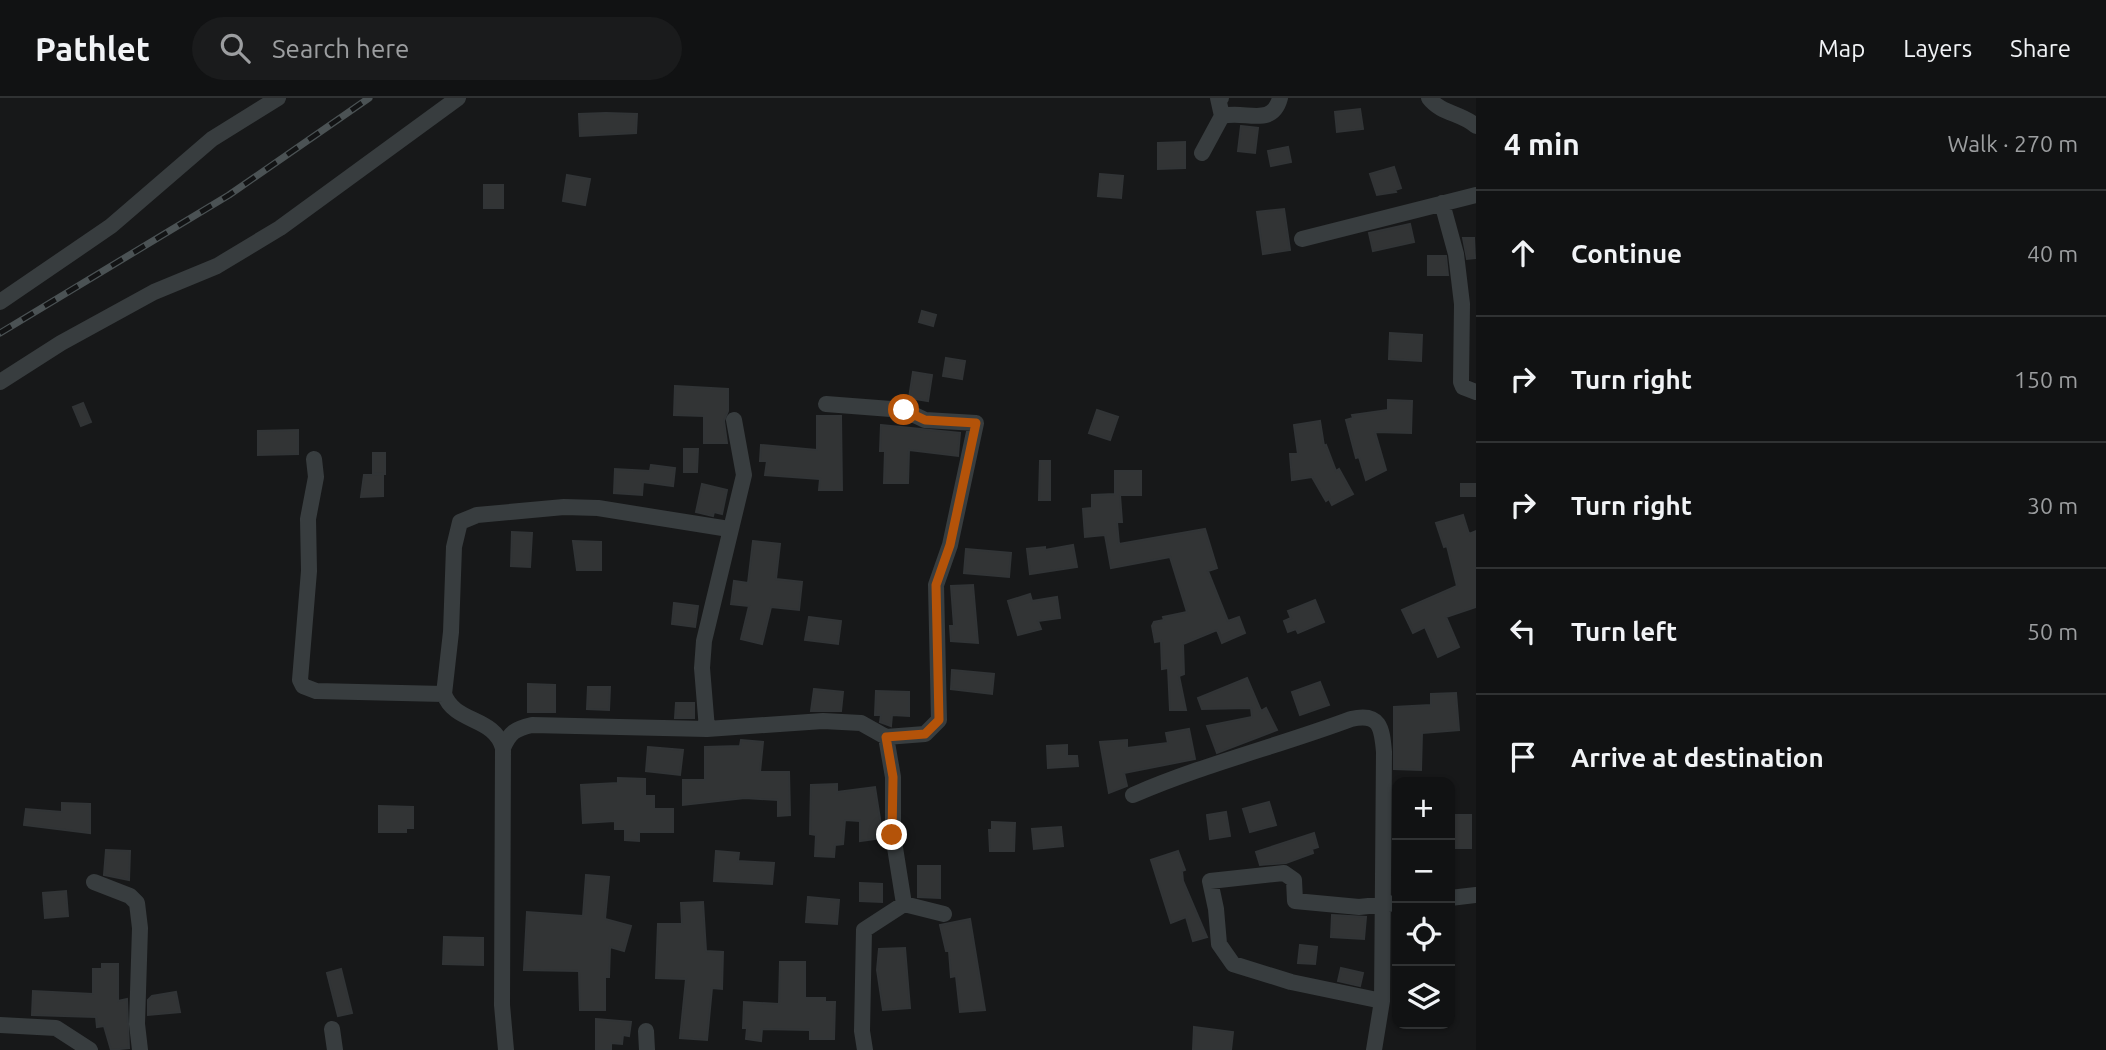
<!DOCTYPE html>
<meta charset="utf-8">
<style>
:root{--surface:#111213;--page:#1a1b1c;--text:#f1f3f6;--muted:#9c9ea0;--line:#303233}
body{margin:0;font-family:Ubuntu,sans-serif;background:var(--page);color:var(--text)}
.controls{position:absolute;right:21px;bottom:21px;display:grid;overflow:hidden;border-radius:14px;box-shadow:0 2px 5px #0004}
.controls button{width:63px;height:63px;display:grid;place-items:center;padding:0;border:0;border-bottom:2px solid var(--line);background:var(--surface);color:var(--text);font:35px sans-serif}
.stop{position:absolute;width:21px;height:21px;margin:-16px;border:5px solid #b45309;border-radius:50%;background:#fff}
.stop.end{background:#b45309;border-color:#fff;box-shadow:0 2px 7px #0008}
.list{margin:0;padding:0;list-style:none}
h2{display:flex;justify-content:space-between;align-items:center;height:91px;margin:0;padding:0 28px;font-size:30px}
h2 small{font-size:23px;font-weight:400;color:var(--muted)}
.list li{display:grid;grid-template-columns:46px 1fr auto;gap:21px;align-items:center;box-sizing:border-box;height:126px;padding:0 28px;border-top:2px solid var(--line)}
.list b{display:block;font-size:26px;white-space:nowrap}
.list em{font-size:23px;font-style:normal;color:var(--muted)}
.icon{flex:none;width:38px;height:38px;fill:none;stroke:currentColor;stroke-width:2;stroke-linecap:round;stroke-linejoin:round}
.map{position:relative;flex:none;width:1476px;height:952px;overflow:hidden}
header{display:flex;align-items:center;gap:42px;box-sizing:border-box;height:98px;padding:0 35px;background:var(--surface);border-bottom:2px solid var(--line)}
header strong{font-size:33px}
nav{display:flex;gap:38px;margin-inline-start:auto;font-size:24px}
.search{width:490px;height:63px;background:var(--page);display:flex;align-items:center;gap:18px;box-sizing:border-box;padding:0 24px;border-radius:38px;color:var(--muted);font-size:26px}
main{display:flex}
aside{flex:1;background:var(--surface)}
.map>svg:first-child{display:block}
</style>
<header>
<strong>Pathlet</strong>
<div class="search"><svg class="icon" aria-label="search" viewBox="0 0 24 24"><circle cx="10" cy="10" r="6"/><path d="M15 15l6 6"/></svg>Search here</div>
<nav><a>Map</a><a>Layers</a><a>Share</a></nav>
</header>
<main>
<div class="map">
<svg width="1476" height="952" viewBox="0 0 1476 952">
<rect width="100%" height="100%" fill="#171819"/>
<path fill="#323435" stroke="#313436" stroke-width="2" d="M1360 11 1363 31 1337 34 1335 14Z
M606 15 637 16 636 35 580 38 579 16Z
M1241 28 1258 30 1255 55 1238 53Z
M1185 44V70L1158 71V45Z
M1288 49 1291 64 1271 68 1268 53Z
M1394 69 1401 90 1395 92 1396 94 1377 97 1370 76Z
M1100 76 1123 78 1121 100 1098 98Z
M567 77 590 81 585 107 563 103Z
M484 87H503V110H484Z
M1284 111 1290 152 1263 156 1257 114Z
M1410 126 1414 144 1373 153 1369 135Z
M1463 140H1474L1475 160 1467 161Z
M1428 158H1446L1448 177H1428Z
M922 213 936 217 933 228 919 224Z
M1390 235 1422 237 1421 263 1389 261Z
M946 260 965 263 962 281 943 278Z
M913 274 932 277 928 303 909 300Z
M675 288 728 291V313L724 323 727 345H704V318L674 317Z
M1388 302 1412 303 1411 335 1375 334 1386 372 1366 382 1359 359 1356 360 1346 322 1353 320 1352 317 1388 312Z
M83 305 91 324 81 328 73 309Z
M1097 312 1118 319 1110 342 1089 335Z
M817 318H841L842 392H819L820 381 765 377 767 363H760L761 347 817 352Z
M1320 323 1324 348 1326 347 1336 373 1339 371 1353 396 1332 407 1329 401 1326 403 1312 379 1292 382 1290 356H1298L1294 327Z
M881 327 960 335 958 358 909 352 908 385H884L885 353H880Z
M298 332V356L258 357V333Z
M684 351H698L697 374H684Z
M373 355H385V376L373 375Z
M1040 363H1050V402H1039Z
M651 367 675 370 673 388 643 384 642 397 614 395 615 371 650 373Z
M1115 373H1141V397H1120L1122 424H1117L1119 446 1205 431 1217 470 1208 473 1228 523 1239 519 1245 535 1222 545 1217 532 1183 546 1184 576 1179 578 1186 612H1170L1168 570 1162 571 1161 543 1155 544 1152 528 1154 524 1164 522 1163 519 1187 514 1170 459 1111 470 1105 437 1085 439 1083 411 1092 410V397L1115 396Z
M383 376V398L361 399 364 377Z
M702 386 727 392 722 416 714 414 713 418 696 414Z
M1461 386H1476V398H1461Z
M1463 417 1469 436 1476 433V509L1446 519 1459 549 1438 559 1425 529 1413 535 1402 512 1457 488 1447 448 1444 449 1436 425Z
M512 434 532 435 530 469 511 468Z
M573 443 601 444V472H577Z
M753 443 780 446 776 481 802 484 799 512 771 509 762 546 741 541 749 508 731 506 734 483 748 485Z
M1073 447 1077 469 1030 476 1027 451 1045 449V452Z
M966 451 1011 455 1009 479 964 475Z
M973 487 978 545 951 543 950 528H954L951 488Z
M1030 496 1032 503 1057 499 1060 520 1038 523 1041 531 1018 537 1008 503Z
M1315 502 1324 524 1298 535 1296 531 1288 534 1284 523 1291 520 1288 513Z
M674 505 698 508 695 529 672 526Z
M809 519 841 523 838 546 805 542Z
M952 572 994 576 992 596 951 591Z
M1247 580 1261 613 1266 610 1277 632 1217 655 1207 628 1252 619 1251 610 1202 611 1198 600Z
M1320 584 1329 607 1300 617 1292 594Z
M528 586 555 587V614H528Z
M588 589H610L609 612 587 611Z
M814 591 843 594 841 613H811Z
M876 593 909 594V618L892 617 891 628 880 624 881 617H875Z
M1456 595 1459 632 1422 635 1421 672 1394 671V609L1431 607V596Z
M676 605H694V620H675Z
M1189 631 1195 661 1124 675 1127 688 1109 695 1100 644 1127 642V650L1168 645 1166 635Z
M741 642 763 644 760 674H789L790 717 778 718V702L745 700 683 707V682H705V649L740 648Z
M1067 647V658H1077L1078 668 1048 670 1047 648Z
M648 649 683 652 680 677 646 673Z
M618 680 645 681V698H654V711H673V734H639V743L625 742V731H615V723L583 725 581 687 618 685Z
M837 686V694L875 689 883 740 860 743V723L845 722 843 746 835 747 834 759 815 758 816 737 810 736 811 687Z
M1269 704 1276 727 1250 734 1243 711Z
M62 705 90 706V735L24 727 26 711 62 714Z
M379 708 413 709V730H406V734H379Z
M1226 714 1230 738 1210 741 1207 717Z
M1450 717H1471V750H1450Z
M992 724 1015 725 1014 753H990L989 732H992Z
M1061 729 1063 748 1034 751 1032 731Z
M1314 735 1318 749 1312 751 1313 755 1286 765 1260 767 1256 754Z
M106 752 130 753 129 782 104 777Z
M716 753 739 755 738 763 774 765 772 786 714 783Z
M1178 753 1185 772 1182 773 1183 783 1207 839 1193 843 1186 819 1171 825 1151 762Z
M918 768H940V800L918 799Z
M586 777 609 779 605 821 631 828 624 853 610 849 609 879H605V912H580L579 873 524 872 527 814 583 818Z
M860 785 882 786V804L860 803Z
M66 793 68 818 45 820 43 795Z
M808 799 839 802 837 826 806 824Z
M703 804 706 853 723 854 722 891 712 890 707 942 680 940 686 881 656 880 658 826H682L681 805Z
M1332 817 1366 819 1364 841 1331 839Z
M970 821 985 912 960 914 956 878 951 879 949 853H946L940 827Z
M444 839 483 840V867L443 866Z
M1300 847 1317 849 1315 866 1298 865Z
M905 850 910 910 883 912 877 872 879 851Z
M780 864H805V900H825V904H835L834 941H810V932L762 931 761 943 746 941 747 930H743L744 904 779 906Z
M102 866H118V903L127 901 129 950 111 952 104 928 97 929 96 919 32 917 33 893 93 896V871H102Z
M1341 870 1363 875 1360 888 1338 883Z
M341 871 352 915 338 918 327 875Z
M176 894 180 914 148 917V902L152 898Z
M596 921 631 924 629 938 623 937 622 946 611 945V952H596Z
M1194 929 1233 934 1231 952H1193Z"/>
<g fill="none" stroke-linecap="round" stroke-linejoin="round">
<path stroke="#383d3f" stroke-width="16" d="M1221 0H1218L1222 18
M1429 0C1441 16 1462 15 1476 28
M1202 55 1222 18C1246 12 1272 30 1280 0
M1442 105 1456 156 1462 206 1461 284 1463 289 1476 294
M1302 141 1476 97
M0 204 111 128 212 41 278 0
M0 284 61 245 154 194 217 168 280 130 458 0
M826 306 904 312 925 322 976 325 950 447 936 487 939 622 925 636 886 639
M314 361 316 379 308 421 309 473 300 582 303 588 316 593 444 596
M707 631 702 570 704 543 744 377 734 322
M503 650C510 634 515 631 532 627L707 631 823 623 861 625 886 639 893 679V737L904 806
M1133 697C1204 666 1279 648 1351 621 1380 614 1382 630 1384 654L1382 903 1374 952
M94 784 130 798 137 805 140 830 137 926 140 952
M1450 800 1476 797
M1382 903 1291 884 1233 866 1219 846 1216 811 1210 783 1284 775 1294 782 1295 803 1359 809 1397 805
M0 927 56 930 90 952
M332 931 335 952
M646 933 647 952
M506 952 502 907 503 650C494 618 455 626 444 596L451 534 454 449 460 424 477 417 564 409 598 410 729 431
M865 952 862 933 864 832 904 806 944 816"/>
<g stroke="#4b5254" stroke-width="7">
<path id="rail" d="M0 235 229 97 369 0"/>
</g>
<use href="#rail" stroke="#121314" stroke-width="4.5" stroke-dasharray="13" stroke-linecap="butt"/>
</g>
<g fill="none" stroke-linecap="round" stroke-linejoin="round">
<path stroke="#b45309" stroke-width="9" d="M892 737 893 679 886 639 925 636 939 622 936 487 950 447 976 325 925 322 904 312"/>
</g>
</svg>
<div class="controls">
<button>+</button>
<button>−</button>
<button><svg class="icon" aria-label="locate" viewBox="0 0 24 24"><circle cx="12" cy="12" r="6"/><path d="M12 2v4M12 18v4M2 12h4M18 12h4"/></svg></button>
<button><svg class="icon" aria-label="layers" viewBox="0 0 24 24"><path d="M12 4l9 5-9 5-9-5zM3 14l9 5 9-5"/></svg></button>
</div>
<div class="stop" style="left:904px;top:312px"></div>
<div class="stop end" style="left:892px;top:737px"></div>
</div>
<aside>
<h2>4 min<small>Walk · 270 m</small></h2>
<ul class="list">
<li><svg class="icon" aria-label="ahead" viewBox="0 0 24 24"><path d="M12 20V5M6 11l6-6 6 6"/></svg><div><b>Continue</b></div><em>40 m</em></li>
<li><svg class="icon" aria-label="right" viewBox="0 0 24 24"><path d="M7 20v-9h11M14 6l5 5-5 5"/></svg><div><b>Turn right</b></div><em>150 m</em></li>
<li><svg class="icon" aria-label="right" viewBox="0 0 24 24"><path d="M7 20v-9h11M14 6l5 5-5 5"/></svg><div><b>Turn right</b></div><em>30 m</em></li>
<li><svg class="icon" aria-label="left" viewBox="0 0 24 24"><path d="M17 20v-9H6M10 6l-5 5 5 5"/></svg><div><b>Turn left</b></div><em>50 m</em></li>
<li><svg class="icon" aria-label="arrive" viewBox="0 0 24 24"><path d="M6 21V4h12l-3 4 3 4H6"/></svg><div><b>Arrive at destination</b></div></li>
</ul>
</aside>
</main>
